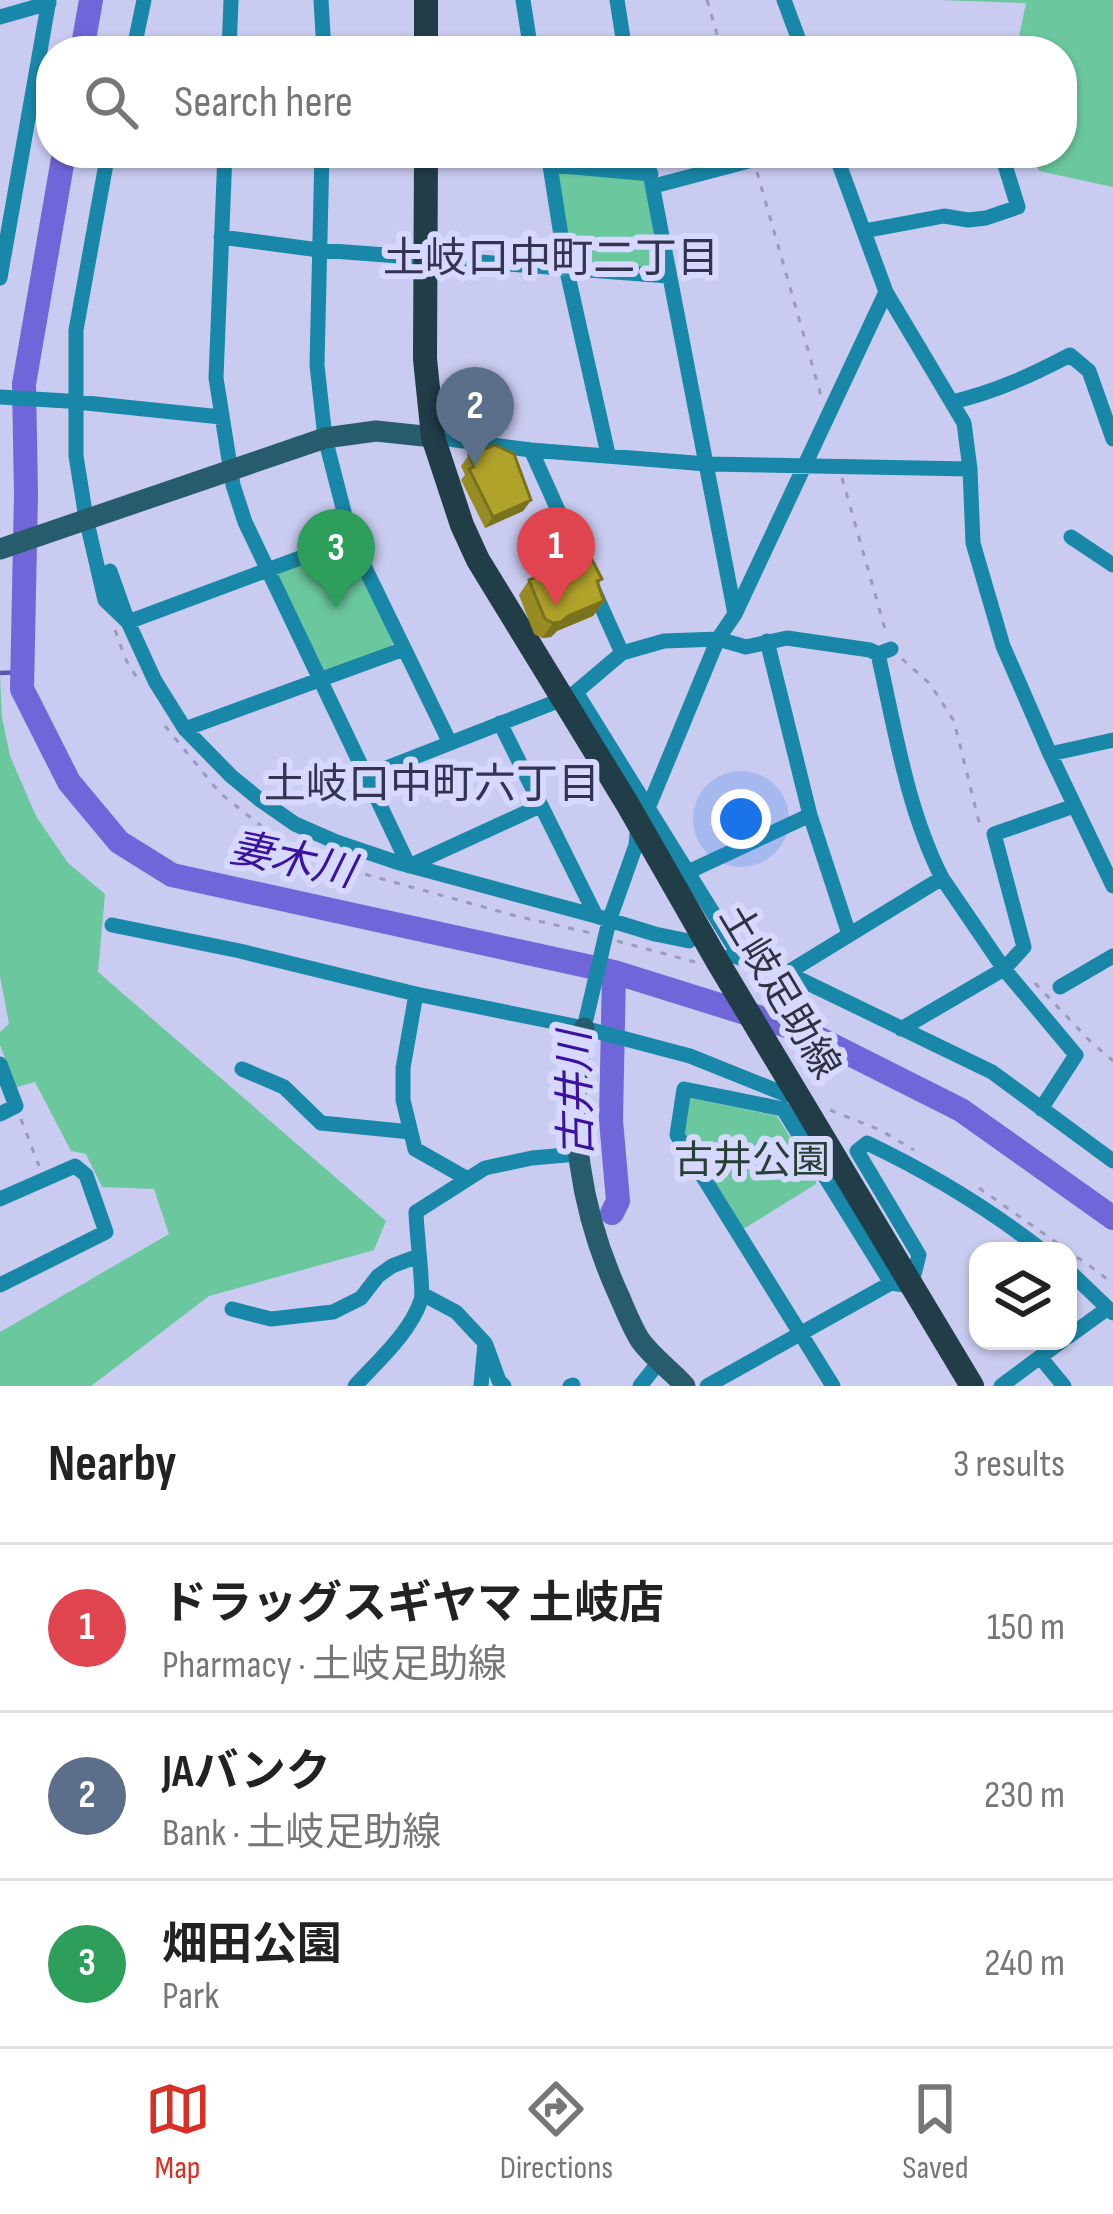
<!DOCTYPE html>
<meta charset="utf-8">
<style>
:root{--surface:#fff;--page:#f2f2f2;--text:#222;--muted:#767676;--line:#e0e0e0;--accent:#d93025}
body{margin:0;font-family:"Sofia Sans Condensed","Noto Sans JP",sans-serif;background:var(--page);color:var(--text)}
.controls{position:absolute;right:36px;bottom:36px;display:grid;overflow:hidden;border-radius:24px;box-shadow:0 3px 9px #0004}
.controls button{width:108px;height:108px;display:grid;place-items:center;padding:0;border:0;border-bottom:3px solid var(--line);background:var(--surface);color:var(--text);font:60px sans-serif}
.you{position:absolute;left:741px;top:819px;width:42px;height:42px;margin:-30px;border:9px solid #fff;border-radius:50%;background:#1a73e8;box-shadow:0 0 0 18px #1a73e833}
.badge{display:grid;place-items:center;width:78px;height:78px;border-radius:50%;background:var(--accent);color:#fff;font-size:39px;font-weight:700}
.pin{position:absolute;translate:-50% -99px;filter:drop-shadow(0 3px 6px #0008)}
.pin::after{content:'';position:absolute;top:63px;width:42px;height:36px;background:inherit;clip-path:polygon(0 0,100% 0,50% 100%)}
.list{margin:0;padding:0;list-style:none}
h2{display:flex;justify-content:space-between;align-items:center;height:156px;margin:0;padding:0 48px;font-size:51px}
h2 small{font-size:39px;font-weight:400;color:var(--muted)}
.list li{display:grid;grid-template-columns:78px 1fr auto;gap:36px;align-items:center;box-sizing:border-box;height:168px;padding:0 48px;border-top:3px solid var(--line)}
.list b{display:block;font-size:45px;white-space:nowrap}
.list p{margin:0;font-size:39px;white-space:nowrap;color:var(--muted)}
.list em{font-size:39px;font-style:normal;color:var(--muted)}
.icon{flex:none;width:66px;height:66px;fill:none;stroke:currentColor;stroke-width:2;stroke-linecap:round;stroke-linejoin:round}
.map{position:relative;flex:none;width:1113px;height:1386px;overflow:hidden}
.search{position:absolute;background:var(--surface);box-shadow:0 3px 9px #0004;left:36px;right:36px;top:36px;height:132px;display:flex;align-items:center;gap:30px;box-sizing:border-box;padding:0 42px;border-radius:48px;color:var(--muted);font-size:45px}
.sheet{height:660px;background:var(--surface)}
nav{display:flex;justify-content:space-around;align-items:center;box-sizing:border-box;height:168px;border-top:3px solid var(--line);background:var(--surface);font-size:33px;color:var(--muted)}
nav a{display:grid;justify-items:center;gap:6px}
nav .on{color:var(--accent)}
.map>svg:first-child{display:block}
</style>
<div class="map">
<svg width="1113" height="1386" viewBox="0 0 1113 1386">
<rect width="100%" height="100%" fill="#c9cbf0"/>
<path fill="#6bc89e" d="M938 0H1113V187L1039 171 1029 153H1062V51H1016L1026 3Z
M557 173 643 178 664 270 573 262Z
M345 546 350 550 393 643 391 648 327 672 323 669 277 574Z
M0 676 2 717 10 756 36 816 68 863 105 894 98 972 386 1221 374 1250 209 1296 91 1386H0V1332L169 1234 154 1189 102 1187 86 1154 71 1151 35 1082 16 1087 0 1045V1032L9 1024 0 976Z
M688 1097 777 1116 816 1180V1184L745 1228H741L684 1133Z"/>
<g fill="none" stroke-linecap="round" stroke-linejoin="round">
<path stroke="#5c57ab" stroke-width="4.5" d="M0 673 23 672"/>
<path stroke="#6f67d9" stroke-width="24" d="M82 51 91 0
M64 153 24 384 26 494 22 689 69 782 119 842 172 875 614 972 806 1032 961 1110 1113 1218
M612 1213 618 1201 611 1120 614 972"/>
<path stroke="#9a9bb9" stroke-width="3" stroke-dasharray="6 9" stroke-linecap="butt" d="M707 0 722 51
M757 172 822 399
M842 478 887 636
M115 630 126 660 139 681
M902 659 930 684 954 721 981 830
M165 726 220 793 276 838 346 869 516 916 591 933
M617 941 695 962
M1035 983 1090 1041 1113 1061
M830 1110 880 1130 914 1150
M21 1119 39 1166
M979 1188 1101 1274 1113 1285"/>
<path stroke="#1988a8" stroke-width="15" d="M321 0 324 51
M523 0 531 51
M617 0 625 51
M784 0 803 51
M0 17 49 3
M135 42 258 51
M134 48 144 0
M229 51 231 0
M108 153 76 330V456L86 518 105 600 128 622 155 681 185 729 231 776 259 799 295 824 334 841 396 862 596 916 655 934 689 941
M225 153 216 378 233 485 245 522 409 866 540 806
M322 153 317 365 325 438 351 539 450 743
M548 153 566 267 608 454
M646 153 735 614
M835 153 886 292 964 423 970 469 973 543 1003 646 1050 754 1113 886
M551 165 651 174
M654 186 779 153
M864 231 944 216 968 220 986 218 1018 207 1004 162
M221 237 319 250 668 276
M0 278 49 0
M0 397 67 401 221 417
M952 402C995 392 1032 375 1070 355L1089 371 1113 439
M433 437 531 450 707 464 970 469
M531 450 622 653
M1071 537 1113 565
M110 571 128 622 351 539
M767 641 810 815 849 934
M576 692 741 958
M500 723 596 916
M185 729 404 649
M1050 754 1113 740
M366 776 563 699 576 692 622 653 664 641 718 639 746 647 787 638 870 650 878 654 891 649
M688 872 810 815
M942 878 1004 969 1076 1055 1041 1109
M112 925 240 951 416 994 584 1028 690 1056 787 1095 800 1096
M731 955 787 973 992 1072 1113 1161
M787 973 942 878C907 809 895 729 878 654
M1060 987 1113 956
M416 994 403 1068V1100L415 1149 466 1178
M584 1028 609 921 636 845 638 823 649 806 718 639 735 614 886 292
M901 1029 1004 969 1024 947 994 834 1074 806
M0 1064 16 1106 0 1114
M242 1069 284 1087 321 1123 411 1132
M0 1199 75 1166 86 1175 106 1232 0 1285
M1068 1270 1113 1313
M424 1295 456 1312 485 1343 481 1386
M232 1309 271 1319 333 1312 361 1298 378 1276 392 1266 418 1256
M1068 1337 1108 1308
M486 1345 499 1381 504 1386
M1040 1357 1062 1341
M355 1386C378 1361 410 1333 421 1300 424 1293 416 1226 416 1212L485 1168 532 1158 578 1154
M570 1386 573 1385
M640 1386 659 1362
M707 1386 891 1283 911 1286 919 1255 857 1151 867 1143C930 1173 988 1208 1043 1251
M833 1386 677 1135 684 1089 783 1109 891 1283
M1001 1386 1040 1357 1064 1386"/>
<path stroke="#275c6d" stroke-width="21" d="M0 549 325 438 376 431 433 437
M584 1028C565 1120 581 1214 620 1298 626 1312 632 1327 640 1340 653 1358 671 1370 685 1386"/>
<path stroke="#213d48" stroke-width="24" d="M426 0V51
M426 153 425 359 433 437 462 525 478 560 628 805 719 964 972 1386"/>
</g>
<path fill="#978c24" d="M469 455 531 500 523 511 485 528 461 480 465 475 461 466Z
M602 579 598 585 604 601 593 616 557 631 551 637 542 638 534 634 519 595 529 580Z"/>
<path fill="#7b721d" d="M531 500 523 511 485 528 493 517Z
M604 601 593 616 557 631 551 637 542 638 553 623Z"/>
<path fill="#b0a32a" stroke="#7b721d" stroke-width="3" d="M495 445 514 454 531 500 493 517 469 469 474 467 469 455Z
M589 554 602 579 597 581 604 601 568 616 561 622 553 623 545 619 529 580Z"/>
<g text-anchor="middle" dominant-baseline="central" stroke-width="12" stroke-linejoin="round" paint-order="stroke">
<g font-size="39" fill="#313140" stroke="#d6d8fe">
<text transform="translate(779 992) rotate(59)">土岐足助線</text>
</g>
<g font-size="39" fill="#264034" stroke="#d6d8fe">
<text x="752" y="1161">古井公園</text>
</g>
<g font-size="42" fill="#343452" stroke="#d6d8fe">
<text x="551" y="259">土岐口中町二丁目</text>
<text x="432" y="785">土岐口中町六丁目</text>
</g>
<g font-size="42" font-style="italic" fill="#3a129f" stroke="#d6d8fe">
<text transform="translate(292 861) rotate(12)">妻木川</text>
<text transform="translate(577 1094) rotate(-91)">古井川</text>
</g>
</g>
</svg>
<div class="controls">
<button><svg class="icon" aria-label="layers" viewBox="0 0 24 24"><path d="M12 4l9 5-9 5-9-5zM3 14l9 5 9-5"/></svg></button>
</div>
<div class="you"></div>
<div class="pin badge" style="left:556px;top:606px;background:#e0444e">1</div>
<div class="pin badge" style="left:475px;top:466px;background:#5c6f8a">2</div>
<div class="pin badge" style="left:336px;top:608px;background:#2e9e5b">3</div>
<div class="search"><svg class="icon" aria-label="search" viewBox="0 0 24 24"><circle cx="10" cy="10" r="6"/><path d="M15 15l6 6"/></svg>Search here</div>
</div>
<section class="sheet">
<h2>Nearby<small>3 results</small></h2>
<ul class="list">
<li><span class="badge" style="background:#e0444e">1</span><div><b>ドラッグスギヤマ 土岐店</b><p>Pharmacy · 土岐足助線</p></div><em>150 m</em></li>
<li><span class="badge" style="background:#5c6f8a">2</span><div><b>JAバンク</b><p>Bank · 土岐足助線</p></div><em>230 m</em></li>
<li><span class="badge" style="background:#2e9e5b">3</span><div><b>畑田公園</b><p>Park</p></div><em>240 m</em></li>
</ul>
</section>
<nav>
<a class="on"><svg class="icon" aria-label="map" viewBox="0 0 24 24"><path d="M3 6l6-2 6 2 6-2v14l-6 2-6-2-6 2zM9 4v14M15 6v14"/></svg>Map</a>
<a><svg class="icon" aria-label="directions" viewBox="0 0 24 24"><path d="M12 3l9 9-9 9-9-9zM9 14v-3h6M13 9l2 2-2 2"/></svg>Directions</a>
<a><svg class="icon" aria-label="saved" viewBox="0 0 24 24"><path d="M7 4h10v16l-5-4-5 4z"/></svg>Saved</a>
</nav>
